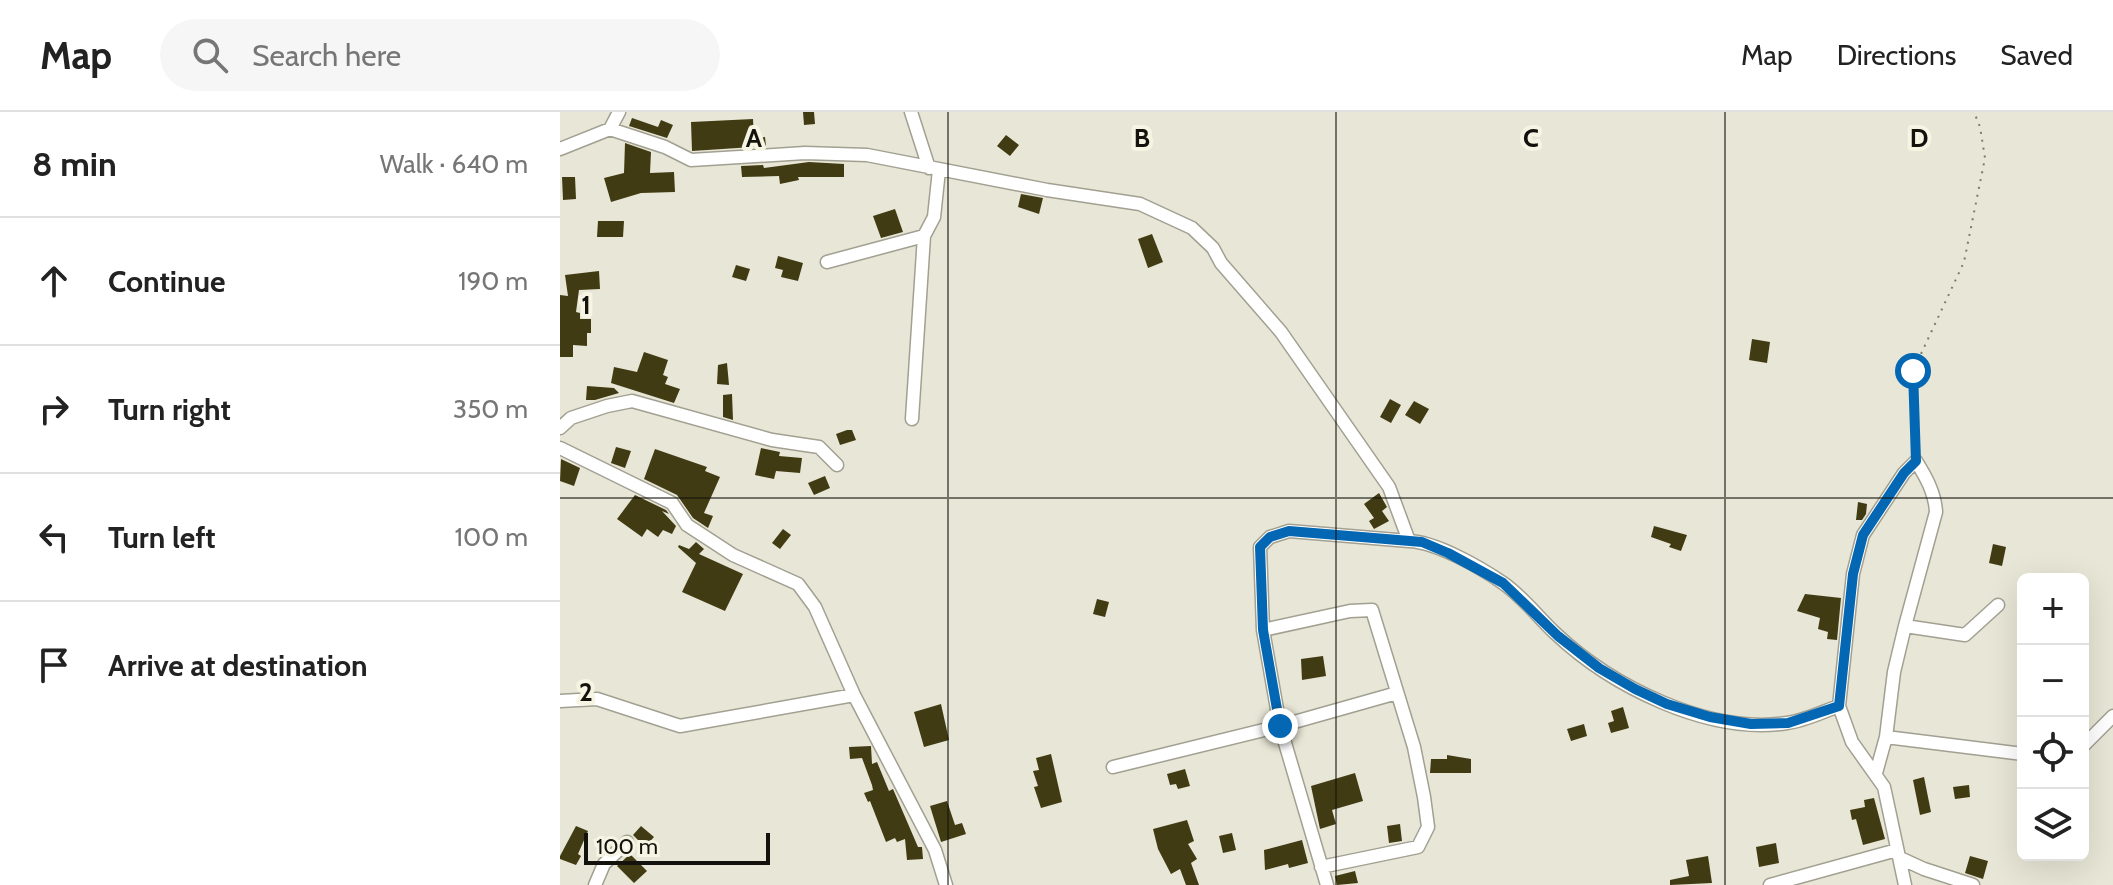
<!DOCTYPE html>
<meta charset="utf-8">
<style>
:root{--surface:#fff;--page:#f6f6f6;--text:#222;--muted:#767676;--line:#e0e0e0}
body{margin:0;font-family:Cabin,sans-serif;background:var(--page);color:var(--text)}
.controls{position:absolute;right:24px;bottom:24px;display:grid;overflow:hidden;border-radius:12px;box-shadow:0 8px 32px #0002}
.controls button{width:72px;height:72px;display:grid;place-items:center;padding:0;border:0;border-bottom:2px solid var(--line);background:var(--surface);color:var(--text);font:40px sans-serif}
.scale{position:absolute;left:24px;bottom:20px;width:186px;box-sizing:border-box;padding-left:8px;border:4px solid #13120d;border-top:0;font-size:22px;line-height:28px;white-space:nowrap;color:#13120d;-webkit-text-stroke:6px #f6f4e3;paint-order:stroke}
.stop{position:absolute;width:24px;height:24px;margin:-18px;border:6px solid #0467b3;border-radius:50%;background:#fff}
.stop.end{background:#0467b3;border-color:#fff;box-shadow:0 2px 8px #0008}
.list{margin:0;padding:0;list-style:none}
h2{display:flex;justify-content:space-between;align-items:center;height:104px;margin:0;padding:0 32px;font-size:34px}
h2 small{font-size:26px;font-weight:400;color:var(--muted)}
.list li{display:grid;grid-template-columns:52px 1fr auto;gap:24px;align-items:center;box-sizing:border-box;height:128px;padding:0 32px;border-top:2px solid var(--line)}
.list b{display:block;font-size:30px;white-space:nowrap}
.list em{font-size:26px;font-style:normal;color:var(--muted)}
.icon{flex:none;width:44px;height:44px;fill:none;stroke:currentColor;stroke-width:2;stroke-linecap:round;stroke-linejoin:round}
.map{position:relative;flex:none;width:1553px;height:773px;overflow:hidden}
header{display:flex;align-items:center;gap:48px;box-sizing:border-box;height:112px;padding:0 40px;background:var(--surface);border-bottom:2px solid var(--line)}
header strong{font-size:38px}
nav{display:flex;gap:44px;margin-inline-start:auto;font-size:28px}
.search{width:560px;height:72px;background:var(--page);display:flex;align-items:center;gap:20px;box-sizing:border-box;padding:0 28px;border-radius:44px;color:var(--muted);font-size:30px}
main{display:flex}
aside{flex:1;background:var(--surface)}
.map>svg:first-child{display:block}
</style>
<header>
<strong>Map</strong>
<div class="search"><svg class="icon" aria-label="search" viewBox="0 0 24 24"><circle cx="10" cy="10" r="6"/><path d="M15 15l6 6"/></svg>Search here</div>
<nav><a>Map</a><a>Directions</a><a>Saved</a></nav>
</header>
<main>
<aside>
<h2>8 min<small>Walk · 640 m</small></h2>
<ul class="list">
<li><svg class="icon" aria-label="ahead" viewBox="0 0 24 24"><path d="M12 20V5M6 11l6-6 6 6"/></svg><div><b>Continue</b></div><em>190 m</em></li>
<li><svg class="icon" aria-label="right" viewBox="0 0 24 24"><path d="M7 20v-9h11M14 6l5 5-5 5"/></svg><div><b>Turn right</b></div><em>350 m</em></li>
<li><svg class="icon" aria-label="left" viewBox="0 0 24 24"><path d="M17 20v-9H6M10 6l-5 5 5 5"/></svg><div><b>Turn left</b></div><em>100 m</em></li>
<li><svg class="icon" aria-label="arrive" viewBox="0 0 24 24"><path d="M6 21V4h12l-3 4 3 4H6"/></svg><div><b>Arrive at destination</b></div></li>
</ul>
</aside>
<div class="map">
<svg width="1553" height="773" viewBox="0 0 1553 773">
<rect width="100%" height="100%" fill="#e8e6d6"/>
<path fill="#413b13" d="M243 0H254L255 12 244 13Z
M72 6 98 15 101 8 113 13 107 26 69 14Z
M193 7 194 27 205 25 206 34 132 39 131 10Z
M446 23 459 33 450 44 437 34Z
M65 31 91 40 90 61 114 60 115 80 81 81 51 90 44 66 64 61Z
M249 50 284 52V65H238L239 68 220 72 219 64 182 65 181 54 203 53 204 56Z
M2 65H15L16 87 3 88Z
M461 82 483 86 479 102 458 95Z
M335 97 343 120 321 126 313 104Z
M38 109H64L63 125H37Z
M592 122 603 150 588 156 578 127Z
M218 144 243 151 238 169 221 165 223 158 215 156Z
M176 153 190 157 186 169 172 165Z
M39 159 40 177 19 178 16 200 20 201V207H31V221H27V234L13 233V245H0V183L8 184 5 163Z
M1192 227 1210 230 1207 251 1189 248Z
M84 240 108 248 103 263 108 265 105 272 120 277 114 291 51 271 54 255 77 260Z
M167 251 169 273 157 272 158 253Z
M27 274 54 276 59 281 35 288H26Z
M172 282 173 308 163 305V283Z
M830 287 841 293 831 311 820 305Z
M854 289 869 297 860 312 845 303Z
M287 318H292L296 328 280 333 276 322Z
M56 335 71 339 65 356 51 351Z
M201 336 220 340 219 344 242 346 240 361 216 359 214 367 195 363Z
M95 337 147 355 145 359 160 365 144 401 153 404 148 416 133 406 117 383 84 367Z
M1 347 20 356 14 374 0 369Z
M265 364 270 376 254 383 248 371Z
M819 381 827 395 822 399 829 409 814 417 809 409 814 406 804 392Z
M75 383 106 398 109 402 102 399 116 414 112 422 103 418 98 425 87 417 82 425 57 407Z
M1298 390 1307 392 1306 402 1302 408H1296Z
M1094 414 1127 423 1121 439 1109 435 1111 432 1091 425Z
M223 417 231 423 220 437 212 431Z
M136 430 144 437 139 442 183 462 165 499 122 480 136 451 118 435 119 433 129 437Z
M1433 432 1446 435 1442 454 1429 451Z
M1245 482 1281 486 1277 528 1267 527 1268 520 1258 517 1260 506 1237 499Z
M537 487 549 490 545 505 533 502Z
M763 544 766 564 742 568 741 547Z
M381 592 389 628 364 635 354 600Z
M1063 595 1069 616 1051 621 1048 611 1054 609 1051 599Z
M1024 612 1027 624 1011 629 1007 617Z
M311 634 312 652 317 650 329 679 333 677 358 735H362L363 747 347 748 345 727 337 730 335 726 326 730 310 689 308 690 304 681 313 678 312 673 302 646 290 647 289 635Z
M491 642 502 690 481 696 474 675 478 674 473 659 479 658 476 646Z
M887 643 911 647V661H870L871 647H887Z
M625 657 630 674 618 677 616 672 610 673 607 662Z
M795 661 803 689 772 698 776 712 760 717 751 674Z
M1364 665 1371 700 1360 703 1353 668Z
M1409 673 1410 685 1395 687 1393 675Z
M1314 686 1325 727 1303 733 1296 707 1292 708 1290 698 1305 695 1304 688Z
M387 689 395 713 402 711 406 722 381 730 370 694Z
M627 708 634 729 628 732 637 747 631 751 639 773H626L620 757 611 762 598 737 593 717Z
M840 712 842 729 829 731 827 714Z
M16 714 28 719 18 742 21 744 16 753 0 747V744Z
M81 714 94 725 85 735 73 723Z
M672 721 676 738 663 741 659 724Z
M742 728 748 751 729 756 728 752 705 758 704 738Z
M1216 731 1219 751 1199 755 1196 735Z
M70 742 87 759 74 771 57 754Z
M1148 744 1152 771 1110 773V768L1129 764 1126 748Z
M1410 744 1428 749 1423 767 1405 761Z
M795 759 798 771 777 773 775 764Z"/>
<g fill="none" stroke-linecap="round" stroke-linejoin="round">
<g stroke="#a2a091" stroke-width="15">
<path id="minor" d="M351 0 369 56
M50 17 59 0
M0 37 50 17 105 35 131 48 245 41 307 43 487 78 580 92 632 116 653 136 661 151 721 220 829 375 849 429C876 430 920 455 943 471 962 484 978 505 995 521 1051 574 1148 623 1227 611 1244 609 1262 600 1279 594
M267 150 364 124 374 105 379 58
M352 307 364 124
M0 316 11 306 47 294 72 289 212 328 259 335 277 353
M0 336 112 391 127 413 173 443 238 472 255 495 294 583 375 738 386 773
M1345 514 1405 523 1438 493
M703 518 790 499 812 498 854 635 864 685 868 715 858 735 761 755
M0 589 37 587 120 614 294 583
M1326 625 1463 642
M1523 634 1553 604
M553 655 720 614 837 581
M1316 661 1326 625 1334 560 1345 514 1376 400C1375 381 1366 365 1356 349L1344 361 1303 423 1293 462 1279 594 1292 630 1324 675 1345 773
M1340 746 1364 757 1413 773
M35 773 44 752 67 730
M767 773 720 614 703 518 700 435 710 425 729 419 849 429
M1210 773 1337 738"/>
</g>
<path stroke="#7c7b71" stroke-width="2" stroke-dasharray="2 6" stroke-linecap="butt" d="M1356 336 1353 259 1404 150 1425 46 1420 15 1414 0"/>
<use href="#minor" stroke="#fff" stroke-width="12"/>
</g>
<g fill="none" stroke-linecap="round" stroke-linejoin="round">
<path stroke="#0467b3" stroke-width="10" d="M720 614 703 518 700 435 710 425 729 419 862 430 888 441 943 471 998 524 1039 556 1075 577 1107 592 1150 605 1191 612 1228 611 1279 594 1293 462 1303 423 1344 361 1356 349 1353 259"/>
</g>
<path fill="none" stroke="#13120d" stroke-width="2" stroke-opacity="0.55" d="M388 0V773M776 0V773M1165 0V773M0 386H1553"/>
<g font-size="26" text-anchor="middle" font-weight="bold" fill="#13120d" stroke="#f6f4e3" stroke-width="8" stroke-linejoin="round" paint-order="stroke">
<text x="194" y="35">A</text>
<text x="582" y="35">B</text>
<text x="971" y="35">C</text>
<text x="1359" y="35">D</text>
<text x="26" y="202">1</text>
<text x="26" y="589">2</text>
</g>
</svg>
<div class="controls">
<button>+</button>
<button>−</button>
<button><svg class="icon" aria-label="locate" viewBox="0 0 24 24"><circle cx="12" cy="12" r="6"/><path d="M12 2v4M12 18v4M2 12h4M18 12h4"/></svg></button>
<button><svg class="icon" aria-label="layers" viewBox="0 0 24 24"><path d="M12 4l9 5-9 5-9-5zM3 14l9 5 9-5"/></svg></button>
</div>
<div class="scale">100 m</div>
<div class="stop" style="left:1353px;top:259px"></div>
<div class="stop end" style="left:720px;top:614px"></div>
</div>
</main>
